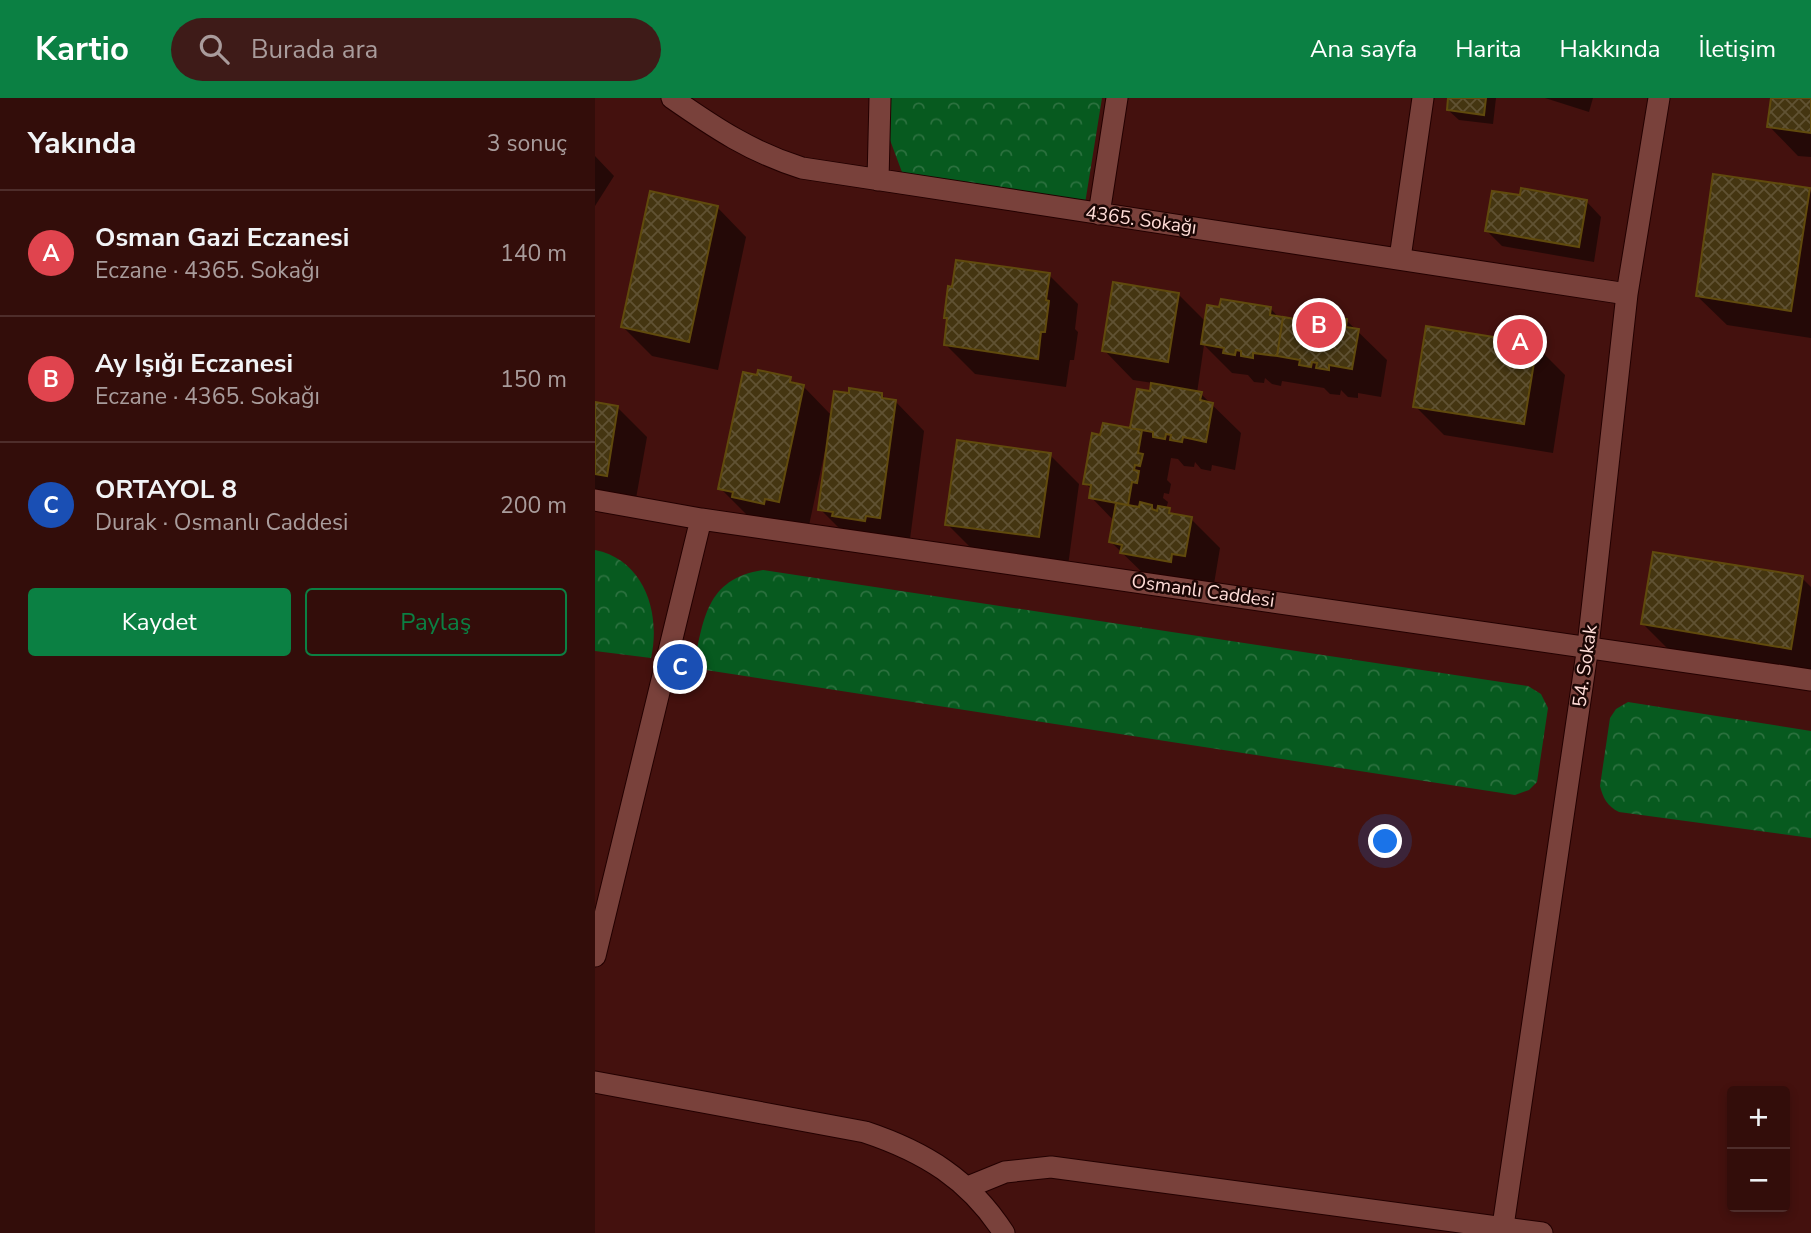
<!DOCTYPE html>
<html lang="tr">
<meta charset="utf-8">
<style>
:root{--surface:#330d0a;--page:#3e1b18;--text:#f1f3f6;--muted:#a99c9c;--line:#4e2d2b;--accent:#0b8043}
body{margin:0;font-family:"Nunito Sans",sans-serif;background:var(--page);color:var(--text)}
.controls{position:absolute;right:21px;bottom:21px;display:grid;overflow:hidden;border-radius:7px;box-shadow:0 4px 10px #0003}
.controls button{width:63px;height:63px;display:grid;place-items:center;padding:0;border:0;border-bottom:2px solid var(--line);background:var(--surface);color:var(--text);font:35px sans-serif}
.you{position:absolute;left:791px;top:744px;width:24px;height:24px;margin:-18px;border:5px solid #fff;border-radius:50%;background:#1a73e8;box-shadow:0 0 0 10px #1a73e833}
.badge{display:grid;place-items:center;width:46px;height:46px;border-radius:50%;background:var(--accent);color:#fff;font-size:23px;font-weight:700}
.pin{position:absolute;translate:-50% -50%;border:4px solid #fff;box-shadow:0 2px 7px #0006}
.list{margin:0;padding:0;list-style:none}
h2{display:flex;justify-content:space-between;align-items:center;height:91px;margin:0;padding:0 28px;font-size:30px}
h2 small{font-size:23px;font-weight:400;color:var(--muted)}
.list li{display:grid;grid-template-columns:46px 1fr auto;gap:21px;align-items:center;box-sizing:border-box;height:126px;padding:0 28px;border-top:2px solid var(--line)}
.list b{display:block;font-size:26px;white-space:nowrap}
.list p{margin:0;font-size:23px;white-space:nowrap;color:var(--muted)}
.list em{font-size:23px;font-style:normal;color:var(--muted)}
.actions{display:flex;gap:14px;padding:21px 28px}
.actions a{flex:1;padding:16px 0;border:2px solid var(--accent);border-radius:7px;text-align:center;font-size:24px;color:var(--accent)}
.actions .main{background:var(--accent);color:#fff}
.icon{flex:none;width:38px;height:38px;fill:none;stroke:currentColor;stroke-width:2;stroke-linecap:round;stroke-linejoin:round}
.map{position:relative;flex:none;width:1216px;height:1135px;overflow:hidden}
header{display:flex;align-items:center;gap:42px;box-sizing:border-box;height:98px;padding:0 35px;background:var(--accent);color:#fff}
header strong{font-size:33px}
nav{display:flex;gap:38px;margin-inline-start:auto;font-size:24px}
.search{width:490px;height:63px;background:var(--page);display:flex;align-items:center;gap:18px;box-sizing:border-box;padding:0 24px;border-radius:38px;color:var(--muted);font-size:26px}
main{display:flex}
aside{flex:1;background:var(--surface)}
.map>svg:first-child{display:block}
</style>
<header>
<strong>Kartio</strong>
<div class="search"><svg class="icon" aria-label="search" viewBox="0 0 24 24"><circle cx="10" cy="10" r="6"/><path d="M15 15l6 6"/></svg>Burada ara</div>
<nav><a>Ana sayfa</a><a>Harita</a><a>Hakkında</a><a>İletişim</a></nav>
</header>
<main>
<aside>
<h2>Yakında<small>3 sonuç</small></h2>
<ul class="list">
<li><span class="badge" style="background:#e0444e">A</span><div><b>Osman Gazi Eczanesi</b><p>Eczane · 4365. Sokağı</p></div><em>140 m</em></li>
<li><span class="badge" style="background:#e0444e">B</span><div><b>Ay Işığı Eczanesi</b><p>Eczane · 4365. Sokağı</p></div><em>150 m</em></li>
<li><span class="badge" style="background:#1a4fb4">C</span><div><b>ORTAYOL 8</b><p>Durak · Osmanlı Caddesi</p></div><em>200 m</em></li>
</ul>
<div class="actions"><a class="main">Kaydet</a><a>Paylaş</a></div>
</aside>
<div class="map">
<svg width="1216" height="1135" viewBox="0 0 1216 1135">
<defs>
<pattern id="park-crowns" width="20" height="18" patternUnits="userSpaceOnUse" patternTransform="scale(1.75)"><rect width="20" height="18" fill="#075a1f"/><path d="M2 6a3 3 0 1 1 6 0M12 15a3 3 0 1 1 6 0" fill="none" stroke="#2c713f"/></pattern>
<pattern id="building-cross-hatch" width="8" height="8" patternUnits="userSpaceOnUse" patternTransform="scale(1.75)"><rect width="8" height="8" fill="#443511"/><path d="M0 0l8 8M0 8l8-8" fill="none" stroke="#605233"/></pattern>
</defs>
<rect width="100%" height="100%" fill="#44110e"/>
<path fill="url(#park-crowns)" d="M295 0H507L488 118 314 93 295 42Z
M0 452C50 462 66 516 56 560L0 553Z
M168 472 933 588 946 596 953 610 942 684 934 692 920 697 98 570C109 522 110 481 168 472Z
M1033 604 1216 633V740L1024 714C1012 708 1008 700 1005 688L1015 620 1021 611Z"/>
<path fill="#0007" d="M855 0H901L898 26 864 22 853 12Z
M950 0H998L994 14Z
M1178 0H1216V59L1203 58 1174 28Z
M0 58 19 78 0 108Z
M1214 92 1216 94V240L1132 227 1102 198Z
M991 103 1006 119 999 164 907 148 892 133Z
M122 109 151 139 123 272 57 258 28 229Z
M454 177 483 206 480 231 483 234 479 262H475L471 289 380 276 351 247 354 222 351 219Z
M584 197 611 224 676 211 685 221 752 223 792 262 786 299 763 295V300L753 299 746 292 745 297 735 296 729 290 687 283 686 288 677 286 670 280 669 285 659 284 653 277 637 275 609 247 602 295 606 296 646 335 640 372 617 367 616 373 606 371 600 364 599 369 589 368 583 361 576 360 572 382 576 386 574 396 569 395 568 400 573 404 571 411 580 418 596 421 625 450 619 486 556 483 516 444 520 424 496 399 497 392 490 385 507 339 537 332 556 295 558 285 538 282 509 252Z
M941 248 970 277 958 355 849 337 820 308Z
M195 281 201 287 208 288 237 318 286 296 292 302 300 303 329 333 314 449 254 440 225 411 233 354 230 353 213 432 154 419 125 390Z
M0 306 23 310 52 339 40 406 0 399Z
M455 357 484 386 473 468 381 455 352 426Z
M1207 480 1216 489V577L1077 555 1048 526Z"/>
<path fill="url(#building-cross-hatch)" stroke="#604a0d" stroke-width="2" d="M853 0H891L889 17 852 12Z
M1176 0H1216V35L1172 29Z
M1118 76 1215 90 1196 213 1101 198Z
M926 90 992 102 984 149 890 133 897 93 925 97Z
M55 93 123 108 94 244 26 229Z
M361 162 455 175 451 202 454 203 450 234H446L443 261 349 247 352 220H349L353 188 357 189Z
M518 184 584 195 573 264 507 253Z
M626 201 676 209 675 217 688 219 682 258 658 255V260L646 258V253L641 252 640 257 628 255 629 250 606 246 612 207 624 209Z
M702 213 752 221 751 229 764 231 757 271 734 267V272L721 270 722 265 717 264 716 269 704 267 705 262 682 258 688 219 700 221Z
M831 228 942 246 929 326 818 309Z
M163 272 196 279 195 284 209 287 184 404 170 401 169 406 137 399 138 394 123 391 148 274 162 277Z
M556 285 607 294 605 302 618 305 611 344 588 339 587 344 575 342 576 337 571 336 570 341 558 339V334L535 330 542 291 555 293Z
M254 290 287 295V300L301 302 285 420 271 418 270 423 237 418 238 414 223 412 239 293 254 295Z
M0 304 23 308 12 378 0 376Z
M508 325 547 332 543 355 548 356 545 368 540 367 539 372 544 373 542 385 537 384 533 407 494 400 496 387 488 386 497 335 505 337Z
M362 342 456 355 444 439 350 427Z
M545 404 557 407V411L562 413 563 408 575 410 574 415 597 419 590 458 577 456 576 464 525 455 527 447 514 444 521 405 544 409Z
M1058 454 1208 478 1196 551 1046 526Z"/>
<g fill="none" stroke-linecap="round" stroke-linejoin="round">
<g stroke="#230101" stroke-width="23">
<path id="minor" d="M77 0C120 30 156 54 207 70L1032 196
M283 82 285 0
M504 116 522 0
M805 160 828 0
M0 402 106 421 1216 582
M0 858 106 421
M0 984 270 1034C330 1054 374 1081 409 1135
M373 1089 410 1074 456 1069 947 1135
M907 1135 993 548 1032 196 1064 0"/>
</g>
<use href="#minor" stroke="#79413b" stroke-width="21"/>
</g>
<g text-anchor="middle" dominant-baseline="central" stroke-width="5" stroke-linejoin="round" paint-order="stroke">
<g font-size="19" fill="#ffdcd7" stroke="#1c0705">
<text transform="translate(546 122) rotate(8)">4365. Sokağı</text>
<text transform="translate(608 493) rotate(8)">Osmanlı Caddesi</text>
<text transform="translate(990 568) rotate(-82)">54. Sokak</text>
</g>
</g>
</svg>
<div class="controls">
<button>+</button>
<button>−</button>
</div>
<div class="you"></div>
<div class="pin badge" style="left:925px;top:244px;background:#e0444e">A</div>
<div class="pin badge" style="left:724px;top:227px;background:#e0444e">B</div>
<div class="pin badge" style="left:85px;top:569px;background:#1a4fb4">C</div>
</div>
</main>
